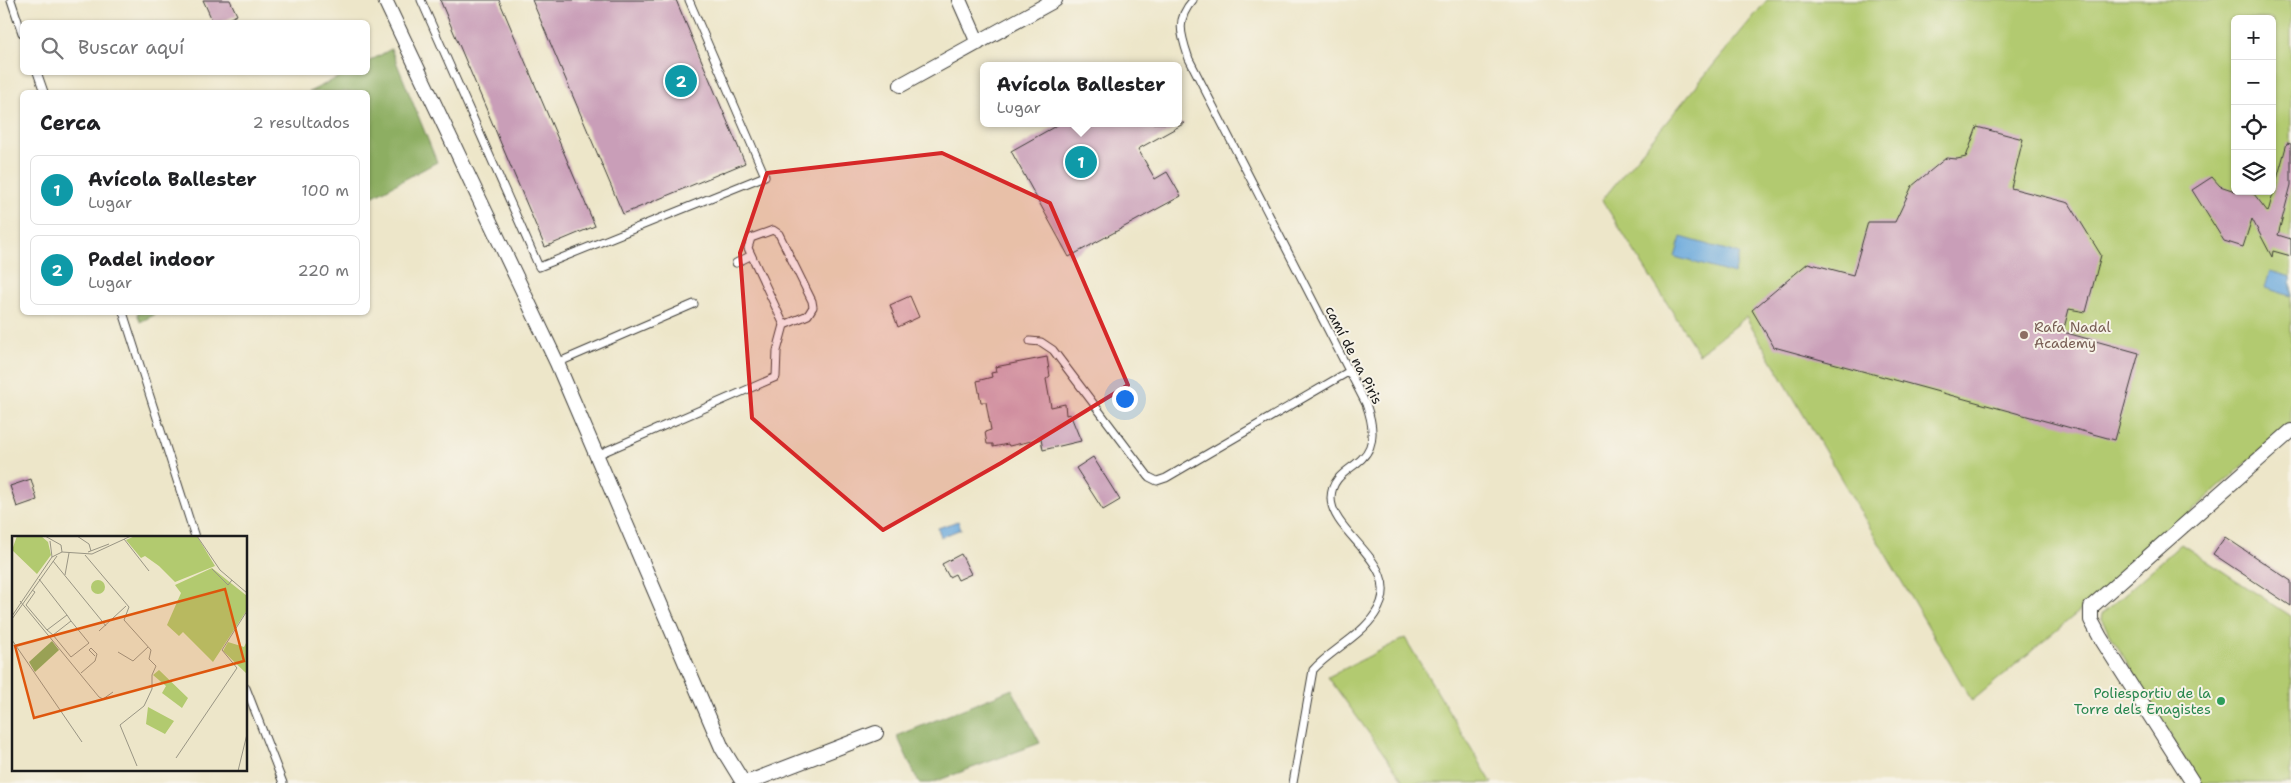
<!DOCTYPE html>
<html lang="es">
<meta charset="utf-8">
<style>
:root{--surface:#fff;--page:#f6f6f6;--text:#202124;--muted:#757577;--line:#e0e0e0;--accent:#0f766e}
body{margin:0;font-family:"Shantell Sans",sans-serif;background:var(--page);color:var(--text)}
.controls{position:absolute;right:15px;top:15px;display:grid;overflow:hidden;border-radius:8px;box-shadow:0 1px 4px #0004}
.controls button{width:45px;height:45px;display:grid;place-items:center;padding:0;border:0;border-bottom:1px solid var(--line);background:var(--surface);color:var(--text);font:25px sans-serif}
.you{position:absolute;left:1124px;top:398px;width:18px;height:18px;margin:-12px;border:4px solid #fff;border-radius:50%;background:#1a73e8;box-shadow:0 0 0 8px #1a73e833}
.badge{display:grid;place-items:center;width:32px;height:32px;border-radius:50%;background:var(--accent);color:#fff;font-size:16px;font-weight:700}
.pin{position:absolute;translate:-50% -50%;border:2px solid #fff;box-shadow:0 1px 5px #0006}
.popup{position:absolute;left:980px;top:62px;width:202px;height:65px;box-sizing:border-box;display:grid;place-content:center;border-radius:8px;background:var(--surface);filter:drop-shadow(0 1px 4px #0005);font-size:16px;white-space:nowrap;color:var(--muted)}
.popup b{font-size:19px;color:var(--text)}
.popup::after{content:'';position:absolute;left:50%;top:100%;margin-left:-10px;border:10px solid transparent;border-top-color:var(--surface)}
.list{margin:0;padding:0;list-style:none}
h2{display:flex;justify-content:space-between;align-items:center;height:65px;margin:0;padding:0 20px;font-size:21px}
h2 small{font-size:16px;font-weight:400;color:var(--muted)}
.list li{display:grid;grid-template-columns:32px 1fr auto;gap:15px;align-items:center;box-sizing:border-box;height:70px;margin:0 10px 10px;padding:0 10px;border:1px solid var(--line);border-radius:8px}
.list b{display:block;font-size:19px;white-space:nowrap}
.list p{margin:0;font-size:16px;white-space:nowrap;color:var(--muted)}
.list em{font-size:16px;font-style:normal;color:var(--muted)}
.icon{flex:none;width:28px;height:28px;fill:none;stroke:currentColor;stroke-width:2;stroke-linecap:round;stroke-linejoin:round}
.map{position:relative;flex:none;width:2291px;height:783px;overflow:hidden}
.search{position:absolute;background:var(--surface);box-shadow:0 1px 4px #0004;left:20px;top:20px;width:350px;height:55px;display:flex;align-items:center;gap:12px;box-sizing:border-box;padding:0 18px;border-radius:8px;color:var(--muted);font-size:19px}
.panel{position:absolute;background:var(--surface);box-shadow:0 1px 4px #0004;left:20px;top:90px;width:350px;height:225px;border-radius:8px}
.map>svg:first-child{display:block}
</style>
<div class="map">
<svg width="2291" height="783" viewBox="0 0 2291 783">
<rect width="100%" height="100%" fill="#f7f3e8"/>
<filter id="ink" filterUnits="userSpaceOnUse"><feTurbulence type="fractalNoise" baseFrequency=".02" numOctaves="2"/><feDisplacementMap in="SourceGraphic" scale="10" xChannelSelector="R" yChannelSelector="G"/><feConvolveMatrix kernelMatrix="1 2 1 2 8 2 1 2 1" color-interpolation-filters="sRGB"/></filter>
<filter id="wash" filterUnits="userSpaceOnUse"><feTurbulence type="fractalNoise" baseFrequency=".0096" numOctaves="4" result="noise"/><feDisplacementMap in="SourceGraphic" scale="20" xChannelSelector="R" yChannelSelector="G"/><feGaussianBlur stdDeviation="1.12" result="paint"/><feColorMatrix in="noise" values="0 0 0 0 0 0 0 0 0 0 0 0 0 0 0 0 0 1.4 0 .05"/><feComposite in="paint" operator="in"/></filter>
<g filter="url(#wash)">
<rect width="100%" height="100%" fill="#ede6c9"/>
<path fill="#b2ca6f" stroke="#677346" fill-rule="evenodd" d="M1767 0H2291V423L2088 604 1972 701 1746 317 1699 354 1602 200ZM2235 19H2272V191H2235Z
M2181 544 2291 616V783H2199L2101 619 2102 614Z
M1405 638 1492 783H1405L1328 677Z"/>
<path fill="#8dae62" stroke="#54653f" d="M391 49 437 162 368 199V92H309L347 73 368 72V62Z
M137 313H158L140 322Z
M1012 689 1040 743 931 783H919L897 736Z"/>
<path fill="#69a8dc" stroke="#42627c" d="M1681 237 1740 254 1734 274 1675 257Z
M2270 271 2291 277V296L2265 288Z
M958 521 961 529 941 537 938 528Z"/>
<g id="blocks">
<path fill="#c99eb8" d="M203 0H230L237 15 221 22H213Z
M440 0H499L595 226 545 247Z
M532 0H676L745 163 623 214Z
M1061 123H1185L1138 149 1155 179 1167 172 1181 196 1069 257 1011 151Z
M1977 127 2023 139 2011 188 2069 203 2101 255 2086 312 2069 309 2063 332 2139 353 2115 440 1774 347 1752 310 1808 263 1853 275 1868 222H1895L1912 186 1946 158 1957 159 1966 157Z
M2287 143 2291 144V185L2278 235 2291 239V256L2273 251 2272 257 2252 219 2243 247 2224 241 2192 190 2212 177 2220 186 2235 191 2254 194 2268 212Z
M910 296 919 317 898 327 890 305Z
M1047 357 1050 376 1046 379 1051 407 1065 404 1066 415 1070 414 1081 441 1043 450 1041 439 1009 446 1008 444 993 447V444H987L985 432 991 430 986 402H981L977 381 992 377 991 373 996 372 995 367Z
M1093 457 1120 500 1103 510 1076 468Z
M31 479 37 500 17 507 10 486Z
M2225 537 2291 581V606L2213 554Z
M961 554 971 574 958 580 955 574 949 577 942 564Z"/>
</g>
</g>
<g filter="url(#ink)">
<use href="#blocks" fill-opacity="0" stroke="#3b3a36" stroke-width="1"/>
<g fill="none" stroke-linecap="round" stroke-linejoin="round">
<g stroke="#3b3a36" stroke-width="9">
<path id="lane" d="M11 0 22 33
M421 0 539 267 765 176 689 0
M1193 0C1175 20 1181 35 1189 59L1366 404C1391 473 1332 458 1331 498 1331 535 1408 566 1375 614 1360 637 1331 650 1313 670L1293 783
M37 72 44 92
M736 263 750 256
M123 312 195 537
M1030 341 1041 342 1053 350 1149 477 1157 481 1166 478 1348 372
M557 363 694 304
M597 455 776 377 777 351 784 325 808 315 813 307 812 301 779 234 773 230 751 238 748 248 784 325
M246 688 283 783"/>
</g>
<g stroke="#3b3a36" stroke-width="16">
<path id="street" d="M385 0 557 363 722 748 741 779 749 782 876 733
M959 0 978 43
M901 85 1055 0
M2193 783 2100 637 2091 620V607L2291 431"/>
</g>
<use href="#lane" stroke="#fff" stroke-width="7"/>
<use href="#street" stroke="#fff" stroke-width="14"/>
</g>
</g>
<path fill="#d62828" fill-opacity="0.2" stroke="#d62828" stroke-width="4" stroke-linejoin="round" d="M942 153 1050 203 1128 385 1001 463 883 530 752 418 740 253 767 173Z"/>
<circle fill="#8d6e63" stroke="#f7f3e8" stroke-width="2" cx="2024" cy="335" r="5"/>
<circle fill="#2e9e5b" stroke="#f7f3e8" stroke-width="2" cx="2221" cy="701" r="5"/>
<g text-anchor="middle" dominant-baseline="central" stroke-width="4" stroke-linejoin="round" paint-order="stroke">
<g font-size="14" fill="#785e54" stroke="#f7f3e8" text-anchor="start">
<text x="2034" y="327">Rafa Nadal<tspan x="2034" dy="16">Academy</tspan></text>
</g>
<g font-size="14" fill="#1c1c1c" stroke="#f7f3e8">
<text transform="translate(1354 355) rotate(63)">camí de na Piris</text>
</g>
<g font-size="14" fill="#27864d" stroke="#f7f3e8" text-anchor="end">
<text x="2211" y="693">Poliesportiu de la<tspan x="2211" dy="16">Torre dels Enagistes</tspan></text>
</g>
</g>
<g transform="translate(12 536)">
<rect width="235" height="235" fill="#ede6c9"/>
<path d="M5 0H29L36 6 39 19 25 38 0 14ZM123 0H185L203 30 163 46 147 30 133 20 129 22 114 4ZM200 32 235 60V74L201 126 171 96 167 100 155 89 169 57 163 49ZM79 51a7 7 0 1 1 14 0a7 7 0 1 1-14 0ZM235 105V138L211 115 216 106 232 111ZM147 134 176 162 170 172 150 157 154 150 141 139ZM136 171 162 185 153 198 134 188Z" fill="#b2ca6f"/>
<path d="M40 105 47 114 23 136 17 126Z" fill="#8dae62"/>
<path fill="none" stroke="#999584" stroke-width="1" d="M33 0 49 9 50 16M65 0 77 8 79 15M185 0 208 34 235 57M112 3 137 35M38 5 40 21M50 16 80 18 119 0M76 16 97 8M73 19 117 71 112 84 139 114 137 123 144 130 140 139V153L132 170 108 189 125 230M41 25 94 90M200 33 216 49 220 44M53 39 57 17M20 54 23 56 14 69 35 94 55 79 27 43M8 65 87 161 91 163 101 156M0 80 40 21 50 16M0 83 45 20M35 94 41 99 59 85 55 79M87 95 114 70M41 99 59 121 77 107 59 85M0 104 70 206M106 116 121 125 136 111M69 137 83 125 85 118 79 112 77 114 83 120M164 222 225 132 210 114 235 75M226 235 235 198"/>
<path fill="#de560d" fill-opacity="0.15" stroke="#de560d" stroke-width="2.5" d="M213 53 232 125 22 182 3 110Z"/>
<rect width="235" height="235" fill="none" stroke="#1c1c1c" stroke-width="2.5"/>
</g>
</svg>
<div class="controls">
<button>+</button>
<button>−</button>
<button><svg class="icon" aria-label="locate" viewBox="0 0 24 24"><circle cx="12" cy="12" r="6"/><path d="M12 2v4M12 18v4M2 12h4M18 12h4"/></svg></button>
<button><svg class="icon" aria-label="layers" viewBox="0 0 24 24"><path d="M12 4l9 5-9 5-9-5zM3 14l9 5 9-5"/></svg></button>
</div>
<div class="you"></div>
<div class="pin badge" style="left:1081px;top:162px;background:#0f9aa8">1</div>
<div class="popup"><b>Avícola Ballester</b>Lugar</div>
<div class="pin badge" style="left:681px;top:81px;background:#0f9aa8">2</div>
<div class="search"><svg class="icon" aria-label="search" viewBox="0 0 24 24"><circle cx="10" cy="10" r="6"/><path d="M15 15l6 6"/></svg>Buscar aquí</div>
<section class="panel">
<h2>Cerca<small>2 resultados</small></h2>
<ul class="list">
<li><span class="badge" style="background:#0f9aa8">1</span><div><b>Avícola Ballester</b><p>Lugar</p></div><em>100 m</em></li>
<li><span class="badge" style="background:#0f9aa8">2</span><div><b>Padel indoor</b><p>Lugar</p></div><em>220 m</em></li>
</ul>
</section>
</div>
